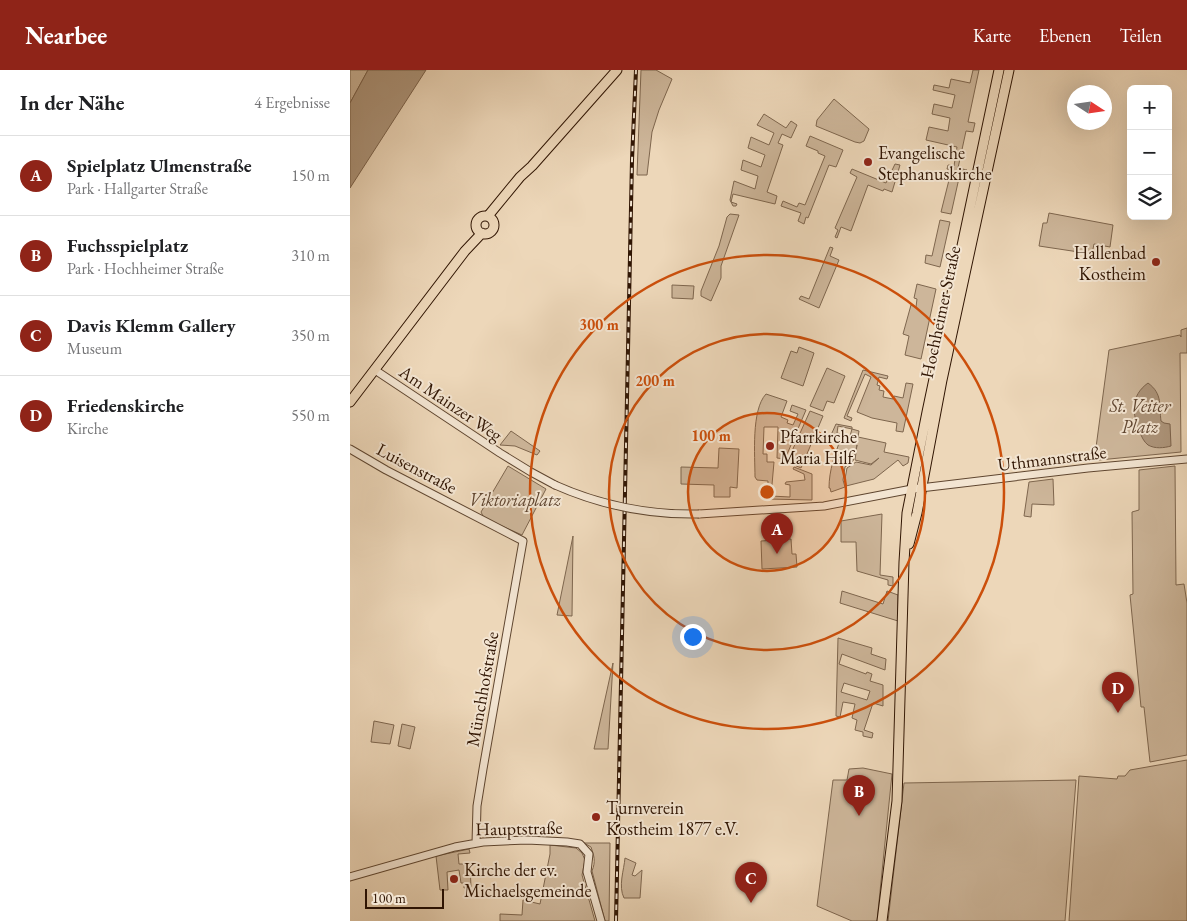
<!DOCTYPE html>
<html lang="de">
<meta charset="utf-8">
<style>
:root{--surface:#fff;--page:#f6f6f6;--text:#202124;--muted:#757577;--line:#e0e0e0;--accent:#8f2418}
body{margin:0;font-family:"EB Garamond",serif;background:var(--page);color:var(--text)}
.controls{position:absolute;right:15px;top:15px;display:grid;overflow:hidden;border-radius:8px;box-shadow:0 5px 20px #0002}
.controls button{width:45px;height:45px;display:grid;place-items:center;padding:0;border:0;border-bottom:1px solid var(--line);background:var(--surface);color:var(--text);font:25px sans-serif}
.compass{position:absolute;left:717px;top:15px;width:45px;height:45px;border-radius:50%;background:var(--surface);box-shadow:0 5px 20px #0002;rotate:102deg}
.scale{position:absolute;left:15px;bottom:12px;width:79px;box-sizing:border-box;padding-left:5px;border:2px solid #301503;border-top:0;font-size:14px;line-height:18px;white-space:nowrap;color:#301503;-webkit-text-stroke:4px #f3e5d2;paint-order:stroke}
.you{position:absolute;left:342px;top:566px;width:18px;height:18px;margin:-12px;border:4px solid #fff;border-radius:50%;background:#1a73e8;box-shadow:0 0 0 8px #1a73e833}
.badge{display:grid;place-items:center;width:32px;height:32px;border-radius:50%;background:var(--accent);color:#fff;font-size:16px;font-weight:700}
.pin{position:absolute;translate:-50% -41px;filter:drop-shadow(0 1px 2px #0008)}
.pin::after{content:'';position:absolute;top:26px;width:18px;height:15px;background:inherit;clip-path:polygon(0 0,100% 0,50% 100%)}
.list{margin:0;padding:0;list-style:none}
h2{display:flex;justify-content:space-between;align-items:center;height:65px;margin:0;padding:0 20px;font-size:21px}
h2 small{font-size:16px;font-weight:400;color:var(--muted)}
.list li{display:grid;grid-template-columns:32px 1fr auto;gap:15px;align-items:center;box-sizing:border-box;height:80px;padding:0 20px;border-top:1px solid var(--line)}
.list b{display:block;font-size:19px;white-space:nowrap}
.list p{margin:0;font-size:16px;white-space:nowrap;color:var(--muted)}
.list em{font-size:16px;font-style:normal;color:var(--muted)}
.icon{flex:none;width:28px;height:28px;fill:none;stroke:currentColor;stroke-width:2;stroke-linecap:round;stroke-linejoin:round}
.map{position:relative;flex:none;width:837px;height:851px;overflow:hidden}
header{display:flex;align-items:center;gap:30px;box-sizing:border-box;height:70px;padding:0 25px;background:var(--accent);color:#fff}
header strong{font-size:24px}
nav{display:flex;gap:28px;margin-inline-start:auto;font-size:18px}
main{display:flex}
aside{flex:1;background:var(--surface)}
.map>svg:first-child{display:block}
</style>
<header>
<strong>Nearbee</strong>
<nav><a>Karte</a><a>Ebenen</a><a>Teilen</a></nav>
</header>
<main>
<aside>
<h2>In der Nähe<small>4 Ergebnisse</small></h2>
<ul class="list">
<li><span class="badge">A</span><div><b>Spielplatz Ulmenstraße</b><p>Park · Hallgarter Straße</p></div><em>150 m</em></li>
<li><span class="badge">B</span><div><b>Fuchsspielplatz</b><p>Park · Hochheimer Straße</p></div><em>310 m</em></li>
<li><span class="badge">C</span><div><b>Davis Klemm Gallery</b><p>Museum</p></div><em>350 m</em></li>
<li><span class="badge">D</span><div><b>Friedenskirche</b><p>Kirche</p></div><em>550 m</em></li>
</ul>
</aside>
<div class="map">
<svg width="837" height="851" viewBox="0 0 837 851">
<rect width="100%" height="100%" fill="#edd7b9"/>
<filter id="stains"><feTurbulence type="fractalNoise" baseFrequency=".004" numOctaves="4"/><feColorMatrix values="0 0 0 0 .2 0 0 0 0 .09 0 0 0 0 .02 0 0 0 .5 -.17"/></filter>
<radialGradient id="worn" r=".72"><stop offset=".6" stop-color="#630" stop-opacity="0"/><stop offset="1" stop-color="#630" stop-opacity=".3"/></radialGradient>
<path fill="#cdb69a" stroke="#7e664e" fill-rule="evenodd" d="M0 0H18L0 33Z
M291 0H306L322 9 309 40 302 62 297 105H287Z
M623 0H629L618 52 625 53 623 62 616 61 608 98 617 100V103L597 99 598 95 604 96 607 77 576 70 579 57 598 61 600 48 582 44 584 34 602 38 605 25 583 20 584 15 599 18 601 9 620 13Z
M484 29 519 59 514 71 510 73 505 72 466 56 467 50Z
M414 44 436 58 441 51 447 55 441 68 432 64 428 73 433 75 417 122 427 126 425 134 383 124 381 132 387 134 386 136H383L380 130 384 111 405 119 408 106 391 100 393 90 411 97 415 85 398 78 401 67 419 75 424 63 407 55Z
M460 66 493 80 486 97 479 95 458 148 456 147 454 154 448 151 451 143 431 136 433 131 447 137 449 133 455 135 475 86 468 83V81L456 76Z
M545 94 550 95 542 122 534 119 533 121 518 115 501 161 491 157 487 168 485 167 488 160 485 158 507 107 500 103 502 99 536 113Z
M600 106 609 108 601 144 591 142Z
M699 143 763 155 760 177 744 174 742 184 689 176 693 153H697Z
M380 144 389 145 371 196V208L361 231 351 226V221L369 176 377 147Z
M590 150 600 152 590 197 575 193 576 185 582 186Z
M480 177 483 178 480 186 489 190 469 238 449 229 451 226 459 229Z
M567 214 586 219 571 289 555 285 559 266 553 264 561 235 566 237 567 229 564 228Z
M322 215 344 216 343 229 322 228Z
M837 258V283H830L831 382 749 390 747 389 745 385 759 280 830 265 831 267V260Z
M449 277 464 283 453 316 431 308 441 281 447 283Z
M477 298 495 306 484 333 477 331 473 341 460 336Z
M513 300 538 306 537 309 529 307 527 315 530 316 529 320 534 321 533 327 543 329 544 326 553 328 556 313 563 314 553 362 546 361 547 353 522 348 507 342 521 307 515 304 497 346 502 348 501 351 494 348Z
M416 324 437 331 431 347 438 350 437 353 443 355 448 344 440 341 442 335 456 340 435 389 427 388 428 357H414L413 384H417V392H424L421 426 440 427V415L435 414 436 412 455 410 454 404 443 399 444 397 462 404V430L417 429 418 411 407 410 405 407C405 386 401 340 416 324Z
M460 341 473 346 451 398 437 392Z
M486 354 502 357V359L488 356 487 363 500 366 502 359 509 361 508 367 536 373 534 382 559 387 558 393 553 396 548 390 524 409 496 416 495 409 497 398 506 392 521 395 529 388 521 394 505 390 507 375 503 391 495 397 493 410 495 417 481 422 480 418H479C479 400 485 384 491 368L481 365Z
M161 361 190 381 187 385 165 376 150 375Z
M369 378 389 379 387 418 380 417V427H364V415L331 414V397L368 398Z
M158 396 196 419 172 465 134 448 131 442Z
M825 396 826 515 834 514 837 533V685L800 692 794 637H791L780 525 783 524 782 442 789 440V400Z
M703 409 704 435 682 434 681 447 674 446 679 412Z
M532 444 530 505 543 507V516L538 515V510L507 501 506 472H491V451Z
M223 466 222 546 207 545Z
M441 469 442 484H446L447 497 412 499 411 471Z
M492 521 533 534 537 521 548 525V551L490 533Z
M488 568 522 578 521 584 536 589 535 600 492 584 489 594 516 604 517 602 522 604 520 611 533 615V636L523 633 514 660 523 663 522 668 513 666V662L505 660 507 650 502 648 505 634 493 632 490 647 486 646ZM494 613 520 621 517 630 491 622Z
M263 593 258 679H244Z
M24 651 44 655 40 674 21 672Z
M52 654 65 657 60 679 48 676Z
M837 690V851H719L729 706 767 709 768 706H775L780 700Z
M513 698 542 704 527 851H502L467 836 483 710H497L499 699Z
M726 710 715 851H538L554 713Z
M234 773H260L259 851H255L242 801C246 791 244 786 241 777Z
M200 775 226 778 232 783 235 790 232 805 245 851H150V844L172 845 173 830 190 834 200 784Z
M119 779 120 783 108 784 109 794H120L121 817 114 818V813H111L109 800 97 802 98 820H90L86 786Z
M275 788 286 793 282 805 285 806 292 800 290 828H274C268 816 274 800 275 788Z"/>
<path fill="#ad957b" stroke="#7b624b" d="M18 0H76L0 118V33Z
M798 313C813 324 809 336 811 351L814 353 820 354 821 376C814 378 805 379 798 375 794 372 791 366 790 362 782 344 780 326 798 313Z"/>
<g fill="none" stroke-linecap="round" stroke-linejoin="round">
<g stroke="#5f4630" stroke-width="9">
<path id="minor" d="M25 300 150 383 181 402 205 415
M0 379 36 400 173 471 133 699 127 736 126 773
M349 444 474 436 562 419 738 398 837 389
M0 807 105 777 133 772 177 770 217 772 230 774 239 784 237 802 251 851"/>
</g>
<g stroke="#301503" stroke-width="11">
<path id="major" d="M138 146 170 107 182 96 267 0
M126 155a9 9 0 1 1 18 0a9 9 0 1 1-18 0Z
M0 332 115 181 132 163
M559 474 567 443 592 310 659 0
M532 851 547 731 554 492 557 443 577 342 649 0"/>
</g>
<use href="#minor" stroke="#f3e5d2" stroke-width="7"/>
<use href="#major" stroke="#edd7b9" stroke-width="9"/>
<g stroke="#301503" stroke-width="4">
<path id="rail" d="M266 851 282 90 286 0"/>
</g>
<use href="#rail" stroke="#f3e5d2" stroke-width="2" stroke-dasharray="5.5" stroke-linecap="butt"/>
<g stroke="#5f4630" stroke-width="9" stroke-linecap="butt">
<path id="minor-bridge" d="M205 415C250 435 300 445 349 444"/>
</g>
<use href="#minor-bridge" stroke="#f3e5d2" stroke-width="7"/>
</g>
<circle cx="417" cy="422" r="79" fill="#cc4f0b" fill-opacity=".12"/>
<g fill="none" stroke="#cc4f0b" stroke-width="2.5">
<circle cx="417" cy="422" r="79"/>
<circle cx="417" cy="422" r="158"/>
<circle cx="417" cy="422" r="237"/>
</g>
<g fill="#8f2418" stroke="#f3e5d2" stroke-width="2">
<circle cx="518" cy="92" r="5"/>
<circle cx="806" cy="192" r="5"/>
<circle cx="420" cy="376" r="5"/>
<circle cx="246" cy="747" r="5"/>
<circle cx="104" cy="809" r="5"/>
</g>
<g text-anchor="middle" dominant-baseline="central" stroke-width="4" stroke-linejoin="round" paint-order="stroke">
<g font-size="18" fill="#301503" stroke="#f3e5d2" text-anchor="start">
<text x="528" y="82">Evangelische<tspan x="528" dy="21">Stephanuskirche</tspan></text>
<text x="796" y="182" text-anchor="end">Hallenbad<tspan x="796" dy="21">Kostheim</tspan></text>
<text x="430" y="366">Pfarrkirche<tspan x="430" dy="21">Maria Hilf</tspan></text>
<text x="256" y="737">Turnverein<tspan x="256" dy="21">Kostheim 1877 e.V.</tspan></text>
<text x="114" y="799">Kirche der ev.<tspan x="114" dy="21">Michaelsgemeinde</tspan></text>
</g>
<g font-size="18" fill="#301503" stroke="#f3e5d2">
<text transform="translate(590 242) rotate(-78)">Hochheimer Straße</text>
<text transform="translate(101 333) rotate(34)">Am Mainzer Weg</text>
<text transform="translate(702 388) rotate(-7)">Uthmannstraße</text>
<text transform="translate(67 398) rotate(28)">Luisenstraße</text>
<text transform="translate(132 619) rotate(-80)">Münchhofstraße</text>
<text transform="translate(169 758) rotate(-1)">Hauptstraße</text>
</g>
<g font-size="18" font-style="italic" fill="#5f4530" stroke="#f3e5d2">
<text x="790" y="335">St. Veiter<tspan x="790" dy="21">Platz</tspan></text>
<text x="165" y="429">Viktoriaplatz</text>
</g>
</g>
<circle cx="417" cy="422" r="8" fill="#cc4f0b" stroke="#f3e5d2" stroke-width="2.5"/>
<g font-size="15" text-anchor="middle" font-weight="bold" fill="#cc4f0b" stroke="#f3e5d2" stroke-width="4" stroke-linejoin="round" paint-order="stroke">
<text x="249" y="260">300 m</text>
<text x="305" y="316">200 m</text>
<text x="361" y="371">100 m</text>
</g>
<rect width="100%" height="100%" filter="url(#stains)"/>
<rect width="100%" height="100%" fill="url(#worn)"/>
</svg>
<div class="controls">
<button>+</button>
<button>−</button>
<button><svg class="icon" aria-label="layers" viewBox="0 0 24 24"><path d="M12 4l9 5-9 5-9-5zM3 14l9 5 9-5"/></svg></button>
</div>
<svg class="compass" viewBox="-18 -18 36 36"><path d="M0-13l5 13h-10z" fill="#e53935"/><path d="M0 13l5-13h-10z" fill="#757577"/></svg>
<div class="scale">100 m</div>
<div class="you"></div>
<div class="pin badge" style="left:427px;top:484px">A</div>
<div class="pin badge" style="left:509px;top:746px">B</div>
<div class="pin badge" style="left:401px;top:833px">C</div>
<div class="pin badge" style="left:768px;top:643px">D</div>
</div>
</main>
